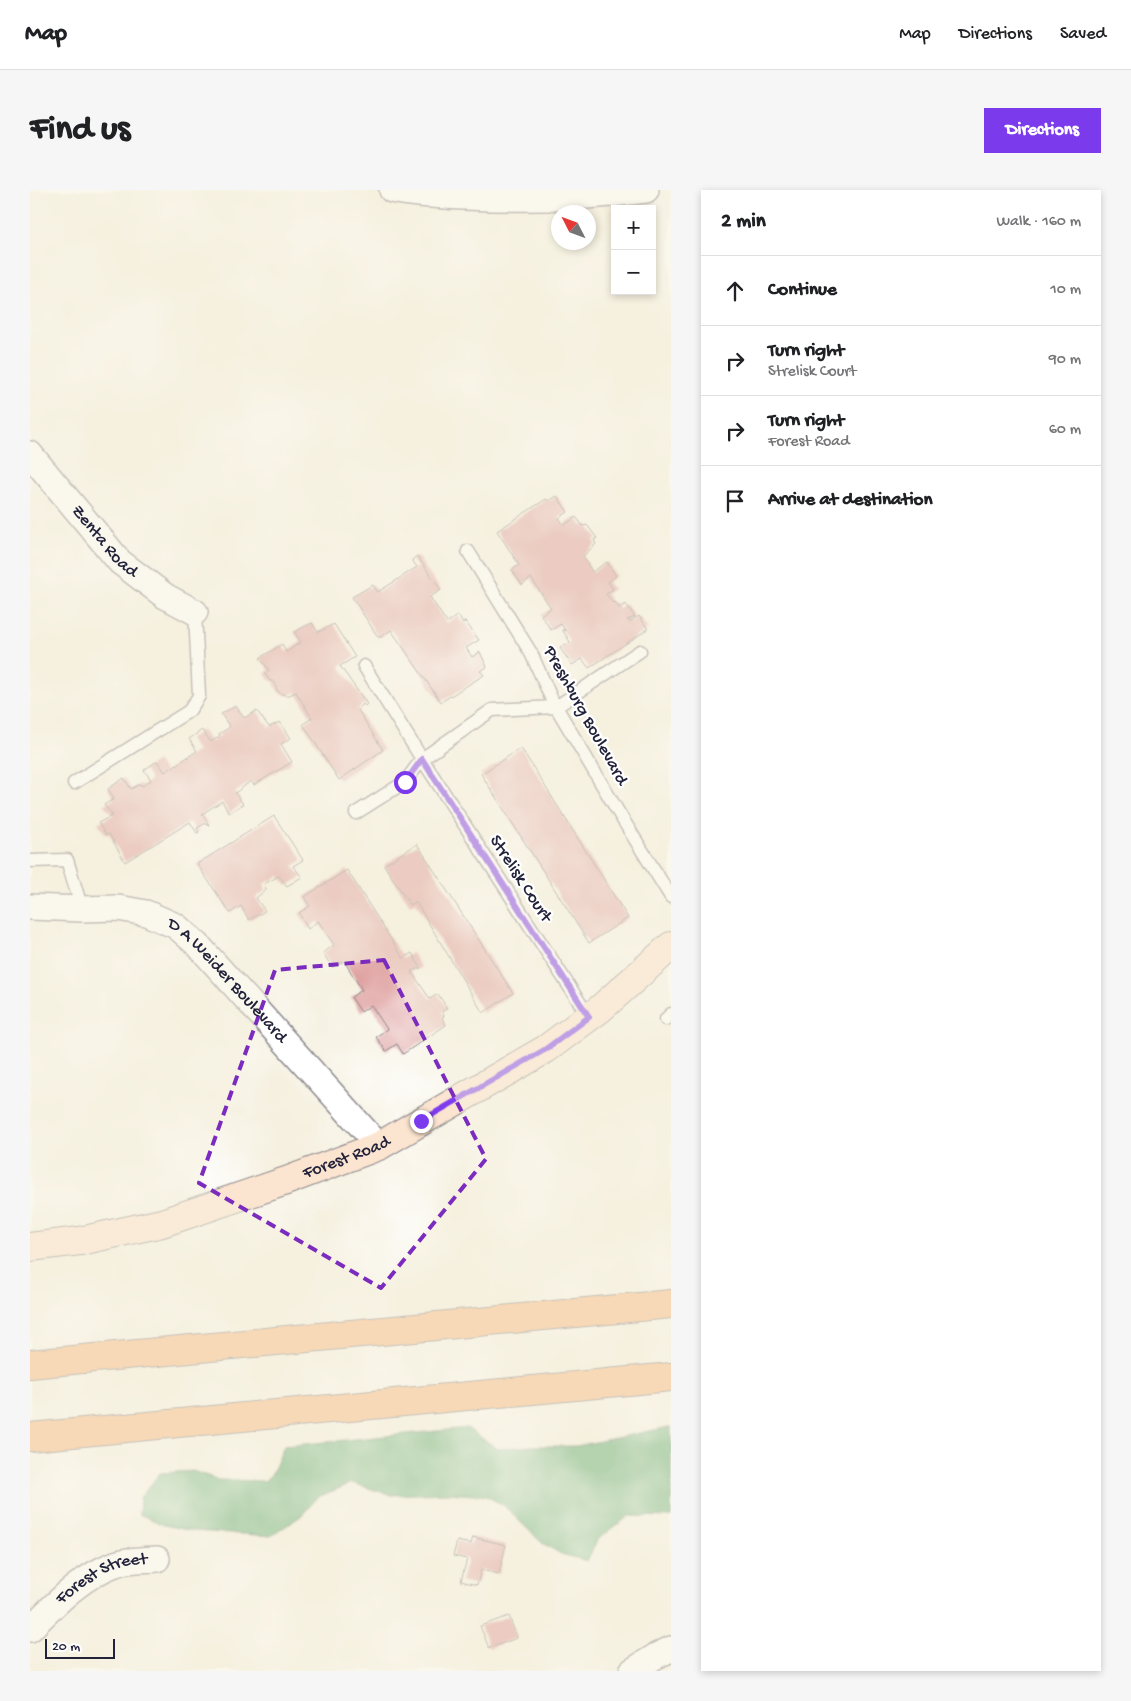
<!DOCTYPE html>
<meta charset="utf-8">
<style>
:root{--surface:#fff;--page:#f6f6f6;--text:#202124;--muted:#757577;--line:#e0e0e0;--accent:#7c3aed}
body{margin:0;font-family:"Gochi Hand",sans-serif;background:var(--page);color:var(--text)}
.controls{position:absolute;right:15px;top:15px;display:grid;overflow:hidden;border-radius:0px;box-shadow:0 2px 8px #0003}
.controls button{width:45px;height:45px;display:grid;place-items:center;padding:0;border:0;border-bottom:1px solid var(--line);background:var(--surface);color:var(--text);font:25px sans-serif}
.compass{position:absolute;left:521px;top:15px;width:45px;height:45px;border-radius:50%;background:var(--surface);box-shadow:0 2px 8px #0003;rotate:312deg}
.scale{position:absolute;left:15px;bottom:12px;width:70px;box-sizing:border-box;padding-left:5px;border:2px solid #22223b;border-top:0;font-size:14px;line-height:18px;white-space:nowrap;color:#22223b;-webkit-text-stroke:4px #fff;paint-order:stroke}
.stop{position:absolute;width:15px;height:15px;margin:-11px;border:4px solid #7c3aed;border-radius:50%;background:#fff}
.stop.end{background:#7c3aed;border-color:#fff;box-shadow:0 1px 5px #0008}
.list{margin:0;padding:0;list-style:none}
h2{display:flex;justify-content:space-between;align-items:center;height:65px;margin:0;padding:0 20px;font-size:21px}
h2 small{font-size:16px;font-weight:400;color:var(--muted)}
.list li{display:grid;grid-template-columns:32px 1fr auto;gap:15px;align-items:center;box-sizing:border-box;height:70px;padding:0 20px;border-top:1px solid var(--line)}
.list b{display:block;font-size:19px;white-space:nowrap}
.list p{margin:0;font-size:16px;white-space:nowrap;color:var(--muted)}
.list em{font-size:16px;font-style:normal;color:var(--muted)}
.icon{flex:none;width:28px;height:28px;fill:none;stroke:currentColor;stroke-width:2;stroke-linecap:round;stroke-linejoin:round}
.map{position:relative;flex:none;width:641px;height:1481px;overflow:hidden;border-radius:0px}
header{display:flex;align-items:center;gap:30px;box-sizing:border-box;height:70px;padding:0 25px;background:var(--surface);border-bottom:1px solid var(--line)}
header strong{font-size:24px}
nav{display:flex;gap:28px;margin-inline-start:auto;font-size:18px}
.intro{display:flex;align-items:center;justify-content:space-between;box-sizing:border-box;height:120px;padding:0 30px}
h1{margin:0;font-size:35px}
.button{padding:12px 22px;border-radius:0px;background:var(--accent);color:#fff;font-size:18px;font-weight:700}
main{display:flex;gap:30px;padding:0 30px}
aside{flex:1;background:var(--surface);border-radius:0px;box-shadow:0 2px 8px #0003}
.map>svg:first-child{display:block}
</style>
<header>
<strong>Map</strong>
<nav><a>Map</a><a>Directions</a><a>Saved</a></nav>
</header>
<div class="intro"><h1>Find us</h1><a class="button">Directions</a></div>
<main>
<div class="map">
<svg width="641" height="1481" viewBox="0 0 641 1481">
<rect width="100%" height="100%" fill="#fff"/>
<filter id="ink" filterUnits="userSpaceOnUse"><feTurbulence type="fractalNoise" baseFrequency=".02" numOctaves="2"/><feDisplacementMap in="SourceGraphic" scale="10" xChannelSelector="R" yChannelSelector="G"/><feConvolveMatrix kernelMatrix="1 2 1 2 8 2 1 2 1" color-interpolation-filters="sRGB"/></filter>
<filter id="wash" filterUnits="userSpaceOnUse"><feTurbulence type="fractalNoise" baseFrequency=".0096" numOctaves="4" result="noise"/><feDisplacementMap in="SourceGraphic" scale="20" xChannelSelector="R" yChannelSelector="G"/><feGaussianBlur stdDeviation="1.12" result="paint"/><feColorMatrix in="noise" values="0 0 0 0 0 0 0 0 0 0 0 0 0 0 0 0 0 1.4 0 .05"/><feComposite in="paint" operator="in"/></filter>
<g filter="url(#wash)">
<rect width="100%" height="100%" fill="#f5f0df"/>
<path fill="#66af76" stroke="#446858" d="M641 1236V1327L599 1326 567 1350 557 1371 531 1364 512 1353 473 1315 456 1306 418 1303 361 1305 322 1293 288 1307 271 1326 241 1346 162 1341 134 1335 109 1324 110 1308 130 1283 163 1281 190 1290 234 1291 242 1284 254 1256 437 1238 468 1259 501 1256H546L639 1237Z"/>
<g id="blocks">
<path fill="#dfa1a0" d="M527 306 538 322 529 328 534 335 546 327 553 336 557 335 567 348 564 350 566 354 553 366 562 382 577 372 586 386 578 392 583 399 576 404 583 413 585 412 589 418 596 414 605 427 597 430 600 432 609 426 618 439 559 478 552 469 542 475 530 458 540 452 532 439 536 441 531 434 521 440 511 425 521 418 501 388 492 395 482 380 489 375 467 341 516 309 519 311Z
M387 366 411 400 400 407 417 433 428 425 433 434 435 431 449 450 436 458 442 467 450 462 457 477 450 481 454 485 411 512 361 440 351 447H348L322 407 343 395 348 402 387 377 382 370Z
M282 433 288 442 304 434 325 467 310 476 337 514 335 516 333 514 328 520 353 560 309 590 273 534 282 528 266 502 257 506 248 502 243 491H240L235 484 239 480 230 468 252 454 256 462 271 452 264 442Z
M206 516 214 528 227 521 239 537 250 532 261 548 251 554 262 572 224 595 221 591 205 603 213 614 199 623 192 611 172 624 179 635H178L176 633 167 638 169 642 167 643 160 632 95 672 79 644 76 645 68 633 83 625 74 615 84 609 78 599 94 588 101 599 110 594 112 596 121 590 114 580 127 571 135 582 167 561 159 549 172 540 181 552 190 546 189 544 200 537 191 524Z
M491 558 598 728 559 753 451 584Z
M244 626 273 670 263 676 272 687 257 696 249 686 234 694 236 700 226 708 235 721 219 730 211 716 200 723 167 674Z
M387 654 483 803 453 823 386 712 380 715 354 675Z
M317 680 373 768 382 763 391 778 381 781 400 809 408 804 417 818 412 822 414 826 412 828 416 835 373 864 367 854 356 861 346 847 357 839 341 815 331 822 321 807 332 800 314 771 302 777 293 763 304 755 288 731 278 739 269 723 280 716 274 707Z
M443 1347 476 1355 469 1384 451 1380 447 1395 431 1391 437 1369 423 1366 427 1351 441 1354Z
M479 1426 487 1448 459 1458 450 1436Z"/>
</g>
</g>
<g filter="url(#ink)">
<use href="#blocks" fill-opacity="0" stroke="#8c898d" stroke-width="1"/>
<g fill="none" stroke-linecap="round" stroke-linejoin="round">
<g stroke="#8c898d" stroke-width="15">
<path id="lane" d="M438 361 501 463 522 510 590 625 641 707
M334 476 392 569 559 827
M44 593 159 521 169 506 165 422
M326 623 375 592 392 569 462 520 526 517 610 461
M0 671 37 670 52 719
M636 829 641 824"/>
</g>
<g stroke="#8c898d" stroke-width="28">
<g id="street">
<path d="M362 0C386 5 411 6 435 7 495 10 556 8 616 0"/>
<path id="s1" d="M0 264 90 372 135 406 165 422"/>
<path id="s2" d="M0 717 52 719 88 718 116 723 146 736 168 755 349 956"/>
<path id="s3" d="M0 1439C25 1414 52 1386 85 1374 98 1369 114 1370 127 1369"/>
<path d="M602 1481 626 1466 641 1459"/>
</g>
</g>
<g stroke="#8c898d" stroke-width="30">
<g id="secondary">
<path id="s4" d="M0 1057 50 1051 132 1033 256 991 349 956 516 859 570 819 641 756"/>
</g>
</g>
<g stroke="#8c898d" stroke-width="30">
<path id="highway" d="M0 1174 641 1114
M0 1247 641 1187"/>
</g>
<use href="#lane" stroke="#fff" stroke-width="12"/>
<use href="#street" stroke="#fff" stroke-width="25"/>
<use href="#secondary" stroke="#fce5d0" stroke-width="28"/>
<use href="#highway" stroke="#f8bd89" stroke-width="28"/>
</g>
</g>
<g fill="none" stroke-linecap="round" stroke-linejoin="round" filter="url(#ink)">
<path stroke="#7c3aed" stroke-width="6" d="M375 592 392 569 559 827 516 859 391 931"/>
</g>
<path d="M0 0H641V1481H0ZM354 770 456 969 351 1098 169 993 245 780Z" fill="#f5f0df" fill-opacity=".55" fill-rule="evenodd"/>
<path fill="none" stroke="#7b2cbf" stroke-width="4" stroke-dasharray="10 6" stroke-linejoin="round" d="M354 770 456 969 351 1098 169 993 245 780Z"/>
<g text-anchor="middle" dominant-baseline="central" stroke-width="4.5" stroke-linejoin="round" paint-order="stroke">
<g font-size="18" fill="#22223b" stroke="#fff">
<text stroke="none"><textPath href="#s1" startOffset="115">Zenta Road</textPath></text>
<text transform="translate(555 526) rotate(61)">Preshburg Boulevard</text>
<text transform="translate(490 689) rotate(57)">Strelisk Court</text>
<text stroke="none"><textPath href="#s2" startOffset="224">D A Weider Boulevard</textPath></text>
<text stroke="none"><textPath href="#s4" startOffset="330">Forest Road</textPath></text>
<text stroke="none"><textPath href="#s3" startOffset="90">Forest Street</textPath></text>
</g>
</g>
</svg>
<div class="controls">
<button>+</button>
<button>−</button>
</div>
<svg class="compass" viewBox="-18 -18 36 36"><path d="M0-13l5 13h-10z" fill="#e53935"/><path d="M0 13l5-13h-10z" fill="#757577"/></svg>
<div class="scale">20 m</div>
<div class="stop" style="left:375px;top:592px"></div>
<div class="stop end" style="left:391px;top:931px"></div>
</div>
<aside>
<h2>2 min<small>Walk · 160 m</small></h2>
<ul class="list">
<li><svg class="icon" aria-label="ahead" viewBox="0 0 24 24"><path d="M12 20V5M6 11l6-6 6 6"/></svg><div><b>Continue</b></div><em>10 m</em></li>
<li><svg class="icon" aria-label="right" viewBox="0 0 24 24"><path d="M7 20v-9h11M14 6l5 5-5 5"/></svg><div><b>Turn right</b><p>Strelisk Court</p></div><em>90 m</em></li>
<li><svg class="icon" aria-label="right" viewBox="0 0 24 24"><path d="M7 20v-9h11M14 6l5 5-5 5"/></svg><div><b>Turn right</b><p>Forest Road</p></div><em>60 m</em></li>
<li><svg class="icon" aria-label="arrive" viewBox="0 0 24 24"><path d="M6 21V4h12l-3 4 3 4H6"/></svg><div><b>Arrive at destination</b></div></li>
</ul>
</aside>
</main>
